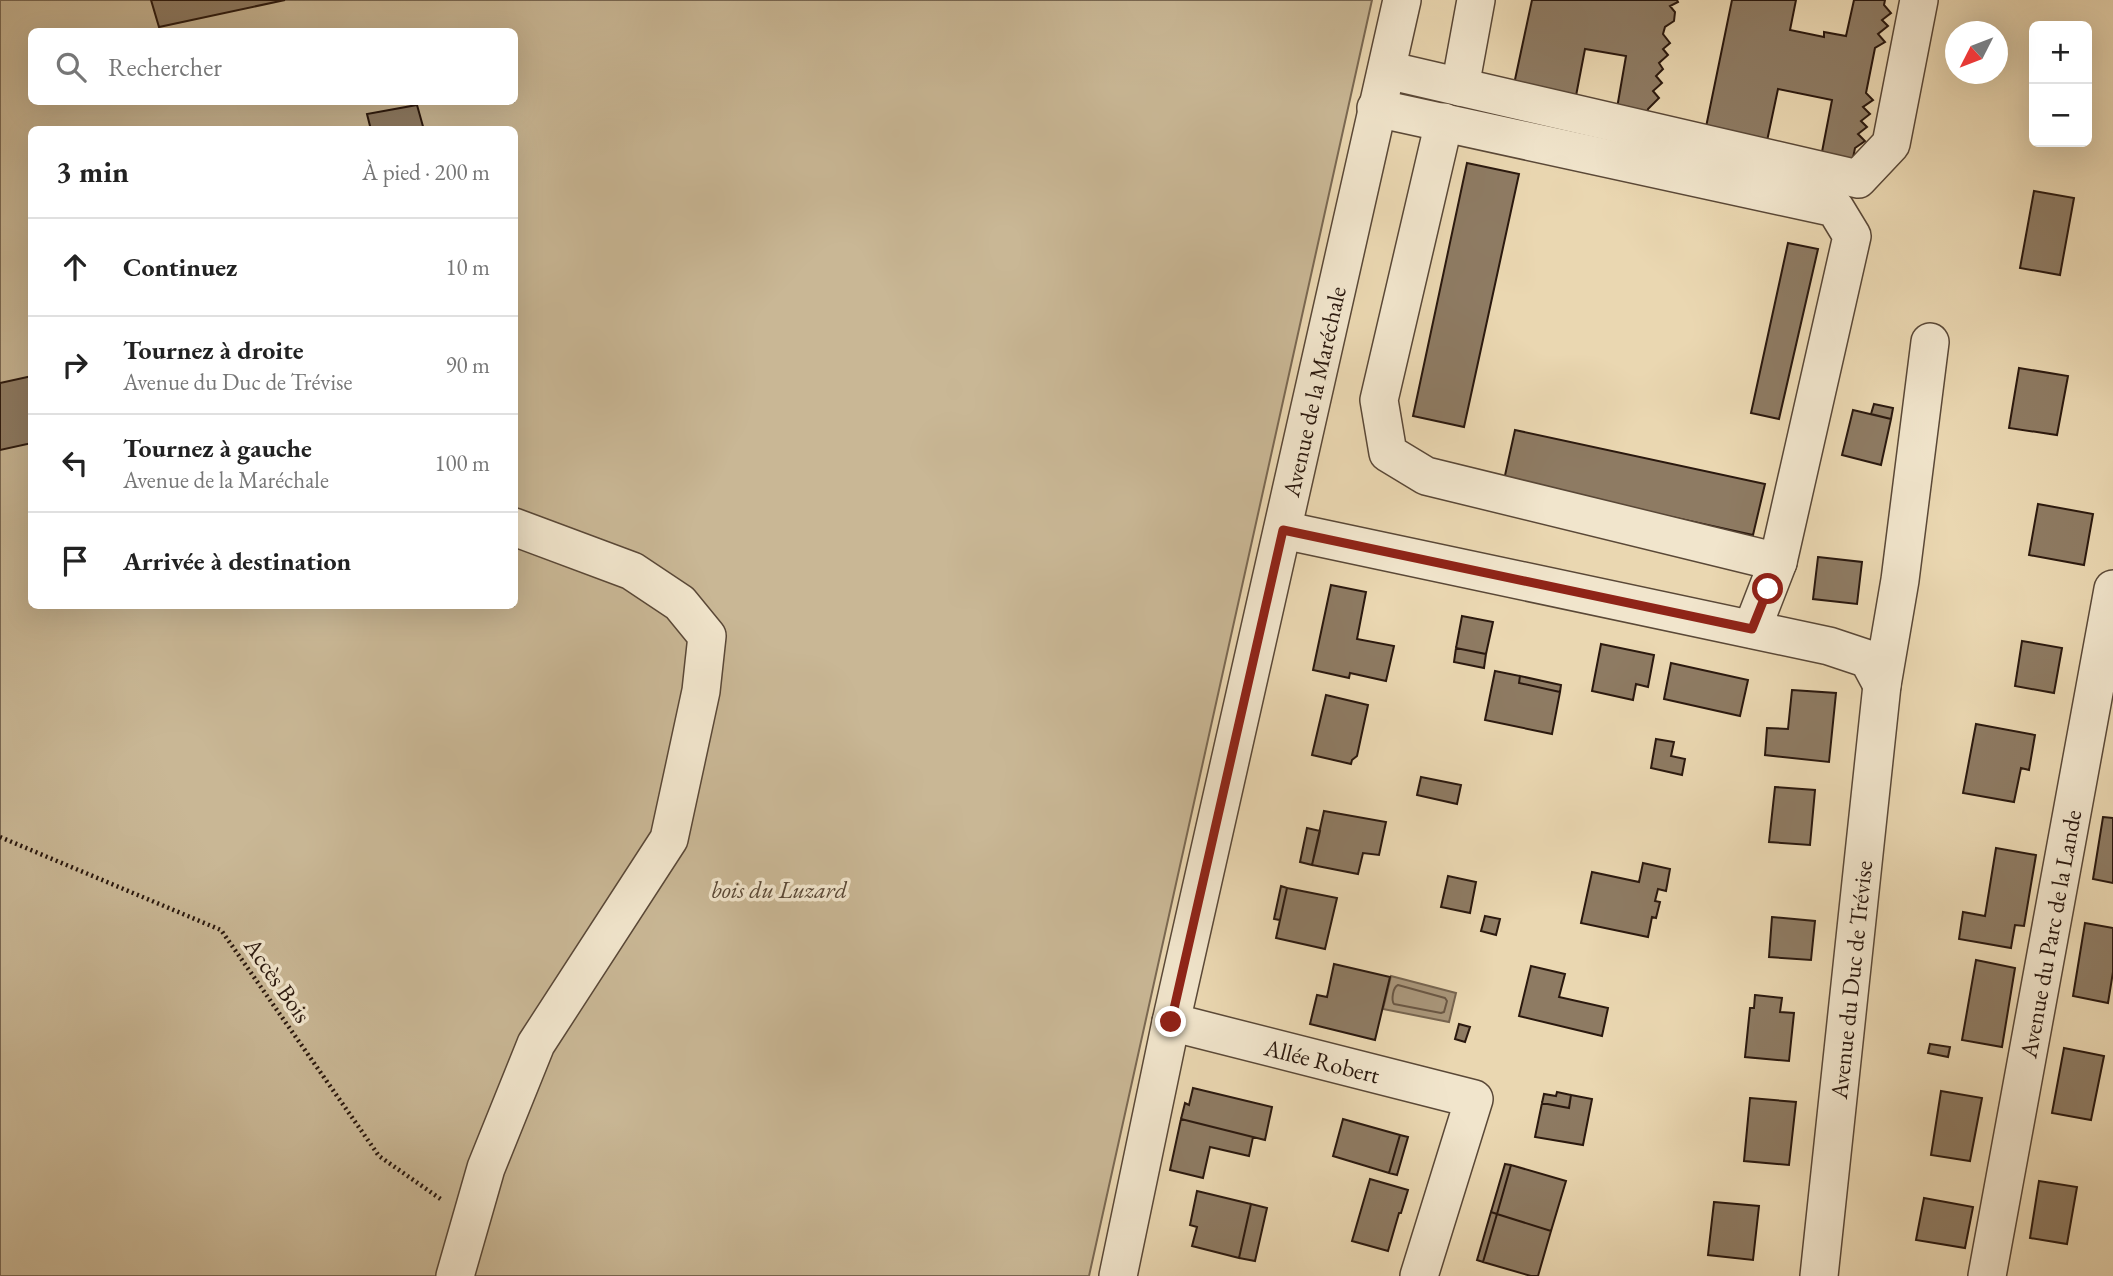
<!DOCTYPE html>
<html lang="fr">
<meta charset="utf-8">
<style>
:root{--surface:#fff;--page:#f6f6f6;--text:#222;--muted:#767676;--line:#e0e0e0}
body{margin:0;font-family:"EB Garamond",serif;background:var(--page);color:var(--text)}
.controls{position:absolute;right:21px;top:21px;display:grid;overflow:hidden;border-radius:10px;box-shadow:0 7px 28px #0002}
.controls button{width:63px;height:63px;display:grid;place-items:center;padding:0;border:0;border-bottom:2px solid var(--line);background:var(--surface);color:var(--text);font:35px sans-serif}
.compass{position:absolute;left:1945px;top:21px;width:63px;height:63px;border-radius:50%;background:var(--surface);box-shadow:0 7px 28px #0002;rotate:228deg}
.stop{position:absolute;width:21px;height:21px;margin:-16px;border:5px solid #8f2418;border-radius:50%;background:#fff}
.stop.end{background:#8f2418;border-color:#fff;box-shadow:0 2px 7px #0008}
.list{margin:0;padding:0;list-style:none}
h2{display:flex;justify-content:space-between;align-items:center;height:91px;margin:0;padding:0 28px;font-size:30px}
h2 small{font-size:23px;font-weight:400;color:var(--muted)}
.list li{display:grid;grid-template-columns:46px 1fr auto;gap:21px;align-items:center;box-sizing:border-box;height:98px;padding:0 28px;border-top:2px solid var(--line)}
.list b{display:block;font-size:26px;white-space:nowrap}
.list p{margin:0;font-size:23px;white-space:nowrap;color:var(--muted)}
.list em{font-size:23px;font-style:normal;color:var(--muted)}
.icon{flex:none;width:38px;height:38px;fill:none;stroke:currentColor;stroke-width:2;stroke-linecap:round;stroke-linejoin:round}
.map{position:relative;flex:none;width:2113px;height:1276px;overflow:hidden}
.search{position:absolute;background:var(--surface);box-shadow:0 7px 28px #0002;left:28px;top:28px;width:490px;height:77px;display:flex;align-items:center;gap:18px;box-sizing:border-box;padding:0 24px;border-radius:10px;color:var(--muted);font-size:26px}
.panel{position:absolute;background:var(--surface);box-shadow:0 7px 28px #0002;left:28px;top:126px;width:490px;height:483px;border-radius:10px}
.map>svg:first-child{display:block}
</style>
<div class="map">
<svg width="2113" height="1276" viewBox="0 0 2113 1276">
<rect width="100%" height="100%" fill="#ead7b1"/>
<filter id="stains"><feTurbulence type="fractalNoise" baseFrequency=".00286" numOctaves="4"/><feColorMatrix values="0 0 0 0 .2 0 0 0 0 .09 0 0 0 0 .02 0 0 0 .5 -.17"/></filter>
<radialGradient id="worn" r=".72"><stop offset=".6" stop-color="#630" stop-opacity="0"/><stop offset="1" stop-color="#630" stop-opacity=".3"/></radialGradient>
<path fill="#c9b795" stroke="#7a6852" stroke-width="2" fill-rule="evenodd" d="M0 0H1372L1089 1276H0ZM32 32H514V102H32ZM32 130H514V606H32Z"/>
<path fill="#a9967a" stroke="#76644f" stroke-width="2" d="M1391 976 1456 993 1449 1022 1383 1009Z"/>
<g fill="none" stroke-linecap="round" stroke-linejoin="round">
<path stroke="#6a5744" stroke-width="2" d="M1398 985 1445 998 1447 1001 1444 1012 1441 1013 1394 1004C1391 1000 1393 987 1398 985Z"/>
</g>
<path fill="#8e7b63" stroke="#2a180e" stroke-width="2" d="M151 0H285L159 27Z
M1532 0H1677L1678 2 1670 6 1675 12 1674 21 1665 27 1663 34 1670 43 1663 49 1668 55 1659 63 1663 69 1656 76 1662 83 1653 91 1659 98 1648 109 1645 120 1616 114 1626 56 1585 49 1575 101 1513 89Z
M1732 0H1796L1790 30 1824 37V32L1846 36 1854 0H1885L1884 5 1891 13 1882 20 1888 26 1878 34 1885 42 1875 48 1866 93 1873 100 1863 107 1870 114 1861 121 1867 127 1858 134 1865 141 1855 148 1852 163 1821 157 1832 100 1778 89 1767 141 1706 127Z
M417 105 424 130H371L367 114Z
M1467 163 1519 174 1464 427 1413 416Z
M2034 191 2074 198 2060 275 2020 268Z
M1788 243 1818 249 1779 419 1751 413Z
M2019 368 2068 376 2057 435 2009 428Z
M32 376V443L0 450V383Z
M1874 404 1893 408 1891 419 1871 414Z
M1853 410 1891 419 1881 465 1842 455Z
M1515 430 1765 484 1753 535 1504 480Z
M2038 504 2093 514 2084 565 2029 555Z
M1818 557 1862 562 1857 604 1813 599Z
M1331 585 1366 592 1357 639 1394 646 1386 681 1350 673 1349 678 1313 670Z
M1462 616 1493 622 1486 654 1456 648Z
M2022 641 2062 648 2054 693 2015 686Z
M1601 644 1654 655 1648 687 1636 684 1633 700 1592 691Z
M1456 648 1486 654 1484 668 1454 662Z
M1671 663 1748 680 1740 716 1664 699Z
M1495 671 1520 676 1519 683 1560 692 1552 734 1485 720Z
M1520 676 1561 685 1560 692 1519 683Z
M1792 690 1836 693 1829 762 1765 755 1767 728 1788 729Z
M1326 695 1368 705 1357 756 1352 760 1351 764 1312 755Z
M1976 724 2035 735 2029 770 2021 768 2014 802 1963 793Z
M1656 739 1674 742 1671 756 1685 759 1682 775 1651 768Z
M1421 777 1461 785 1457 804 1417 795Z
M1775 787 1815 790 1810 845 1769 842Z
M1324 811 1386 822 1379 855 1363 853 1358 874 1312 865Z
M2103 817 2113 818V883L2093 879Z
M1307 828 1320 831 1312 865 1300 862Z
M1996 848 2036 855 2024 926 2015 925 2011 948 1959 939 1963 912 1985 916Z
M1643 863 1670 869 1666 891 1658 889 1655 901 1660 902 1656 918 1652 917 1648 937 1581 923 1592 872 1639 882Z
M1448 876 1476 882 1470 913 1441 907Z
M1281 886 1287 888 1280 920 1274 919Z
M1287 888 1337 898 1325 949 1276 938Z
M1485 916 1500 919 1496 935 1481 931Z
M1772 917 1815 921 1811 960 1769 957Z
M2085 923 2113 928V972L2108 1003 2073 996Z
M1976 960 2015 968 2002 1047 1962 1040Z
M1334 964 1390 977 1375 1040 1310 1024 1317 995 1327 997Z
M1531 966 1565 974 1559 997 1608 1008 1602 1036 1519 1016Z
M1755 995 1782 998 1780 1012 1794 1013 1789 1061 1745 1057 1750 1008H1754Z
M1459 1024 1470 1027 1465 1042 1455 1039Z
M1930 1044 1950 1047 1948 1057 1928 1053Z
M2064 1048 2104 1056 2091 1120 2052 1113Z
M1193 1088 1272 1107 1265 1140 1181 1119 1185 1103 1189 1105Z
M1941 1091 1982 1098 1970 1161 1931 1155Z
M1557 1092 1571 1095 1569 1108 1542 1103 1544 1094 1556 1096Z
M1571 1095 1592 1099 1583 1145 1535 1137 1542 1103 1569 1108Z
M1750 1098 1796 1102 1789 1165 1744 1161Z
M1181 1119 1253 1137 1249 1156 1210 1147 1203 1178 1170 1170Z
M1343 1119 1400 1135 1389 1173 1333 1156Z
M1400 1135 1408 1137 1397 1175 1389 1173Z
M1505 1164 1511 1165 1497 1214 1491 1212Z
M1511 1165 1566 1181 1551 1231 1497 1214Z
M1370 1179 1408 1190 1401 1213H1399L1388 1251 1352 1241Z
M2039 1181 2077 1187 2067 1244 2030 1238Z
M1197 1191 1251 1204 1239 1258 1192 1246 1197 1227 1190 1225Z
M1924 1198 1973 1207 1965 1248 1916 1240Z
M1714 1202 1759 1206 1753 1260 1708 1255Z
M1251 1204 1267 1208 1255 1261 1239 1258Z
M1491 1212 1497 1214 1483 1262 1477 1260Z
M1497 1214 1551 1231 1538 1276H1531L1483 1262Z"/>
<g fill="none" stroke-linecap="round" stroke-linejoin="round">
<g stroke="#5a4837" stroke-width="40">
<g id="minor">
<path d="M1387 70 1858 179 1891 144 1919 0"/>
<path d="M1460 87 1476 0"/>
<path d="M1376 108 1835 208 1852 236 1778 562 1752 629"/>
<path d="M1444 122 1379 400 1388 453 1426 476 1778 562"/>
<path d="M1283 530 1829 646 1868 659 1882 685"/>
<path id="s1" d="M1171 1022 1474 1099 1419 1276"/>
<path d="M455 1276 486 1168 536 1044 669 839 701 691 707 636 680 603 632 571 514 527"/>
<path id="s2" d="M1118 1276 1171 1022 1402 0"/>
<path id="s3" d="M1819 1276 1882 685 1900 580 1930 342"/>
<path id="s4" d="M1987 1276 2113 589"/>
</g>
</g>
<path stroke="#2a180e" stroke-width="4.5" stroke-dasharray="2 3.5" stroke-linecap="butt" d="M0 837 221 930 379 1156 442 1200"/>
<use href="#minor" stroke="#f1e5cc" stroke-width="37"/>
</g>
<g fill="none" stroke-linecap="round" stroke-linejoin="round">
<path stroke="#8f2418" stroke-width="9" d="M1171 1022 1283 530 1752 629 1768 589"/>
</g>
<g text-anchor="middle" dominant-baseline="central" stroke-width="7" stroke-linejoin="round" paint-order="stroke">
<g font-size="24" fill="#2a180e" stroke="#f1e5cc">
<text stroke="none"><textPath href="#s2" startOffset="906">Avenue de la Maréchale</textPath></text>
<text stroke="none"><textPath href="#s4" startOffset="348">Avenue du Parc de la Lande</textPath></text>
<text transform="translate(278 980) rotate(55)">Accès Bois</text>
<text stroke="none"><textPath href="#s3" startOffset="298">Avenue du Duc de Trévise</textPath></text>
<text stroke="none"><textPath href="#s1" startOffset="156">Allée Robert</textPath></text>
</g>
<g font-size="24" font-style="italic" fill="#5a4836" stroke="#f1e5cc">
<text x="779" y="889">bois du Luzard</text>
</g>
</g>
<rect width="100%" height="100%" filter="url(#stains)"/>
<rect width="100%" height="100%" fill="url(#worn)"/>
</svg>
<div class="controls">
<button>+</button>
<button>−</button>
</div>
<svg class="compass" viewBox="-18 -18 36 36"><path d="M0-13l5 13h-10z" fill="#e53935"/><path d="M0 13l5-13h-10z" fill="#767676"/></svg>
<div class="stop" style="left:1768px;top:589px"></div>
<div class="stop end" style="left:1171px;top:1022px"></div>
<div class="search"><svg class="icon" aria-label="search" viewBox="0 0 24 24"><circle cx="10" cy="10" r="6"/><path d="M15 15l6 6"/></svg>Rechercher</div>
<section class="panel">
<h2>3 min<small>À pied · 200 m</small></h2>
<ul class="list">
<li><svg class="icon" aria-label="ahead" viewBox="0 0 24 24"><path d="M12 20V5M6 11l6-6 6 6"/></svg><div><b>Continuez</b></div><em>10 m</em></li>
<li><svg class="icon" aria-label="right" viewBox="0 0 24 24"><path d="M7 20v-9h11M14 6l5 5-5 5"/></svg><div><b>Tournez à droite</b><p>Avenue du Duc de Trévise</p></div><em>90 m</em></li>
<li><svg class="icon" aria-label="left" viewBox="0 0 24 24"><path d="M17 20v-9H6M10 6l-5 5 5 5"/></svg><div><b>Tournez à gauche</b><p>Avenue de la Maréchale</p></div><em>100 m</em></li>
<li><svg class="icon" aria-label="arrive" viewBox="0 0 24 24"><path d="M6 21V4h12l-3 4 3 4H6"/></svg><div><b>Arrivée à destination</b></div></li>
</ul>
</section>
</div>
